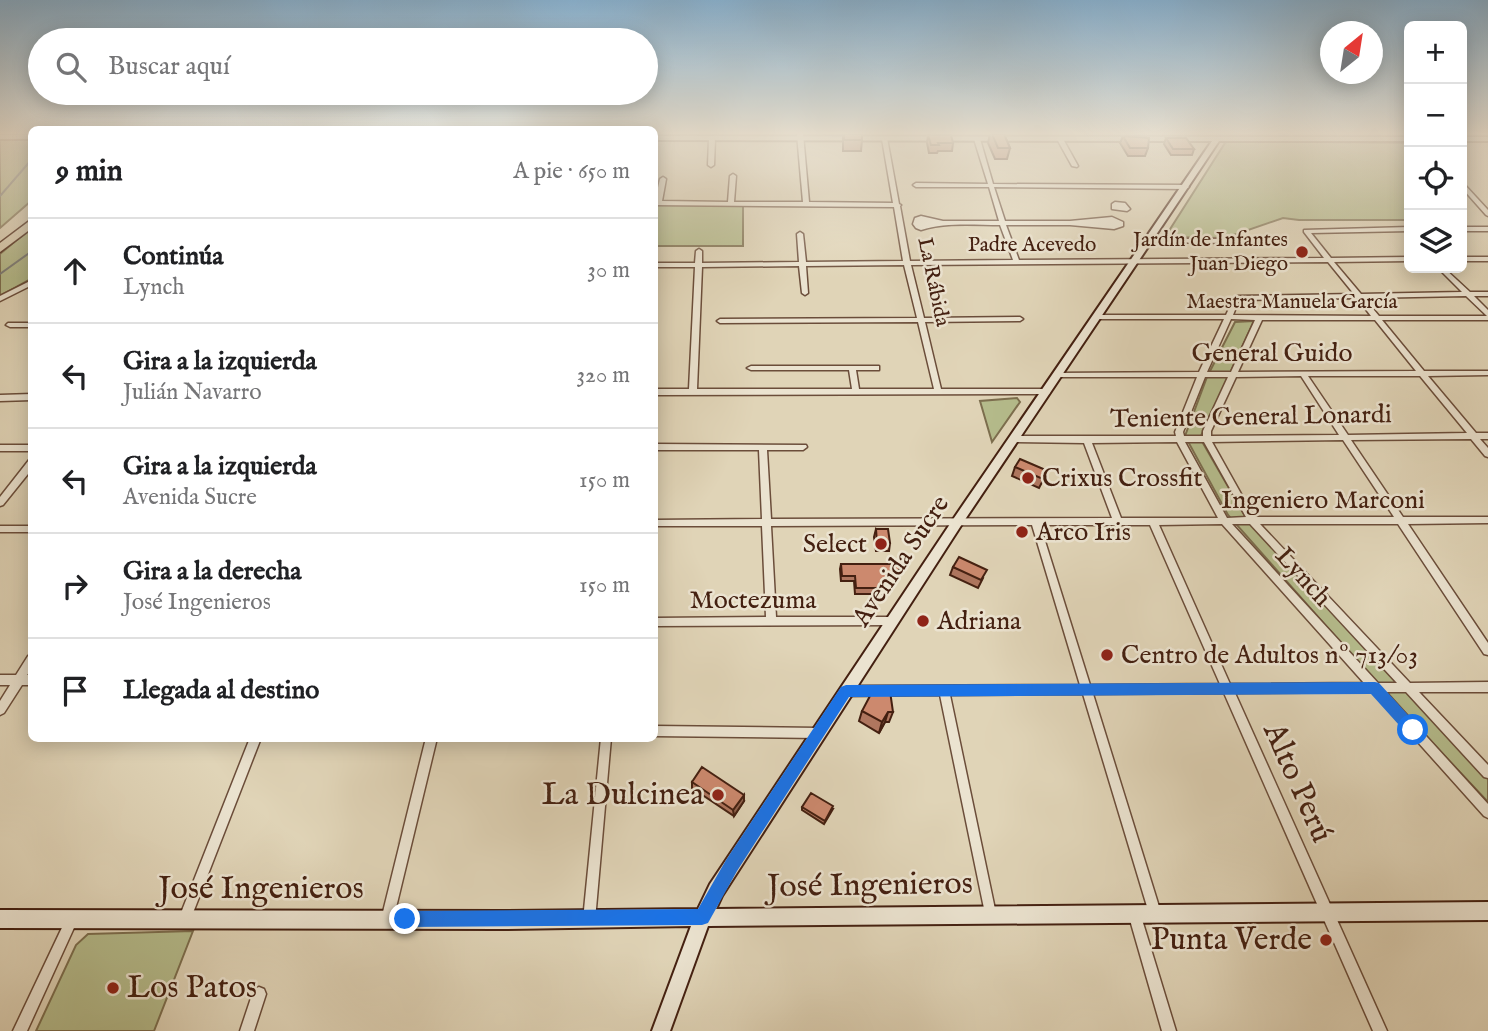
<!DOCTYPE html>
<html lang="es">
<meta charset="utf-8">
<style>
:root{--surface:#fff;--page:#f2f2f2;--text:#202124;--muted:#757577;--line:#e0e0e0}
body{margin:0;font-family:"IM FELL English",serif;background:var(--page);color:var(--text)}
.controls{position:absolute;right:21px;top:21px;display:grid;overflow:hidden;border-radius:10px;box-shadow:0 4px 18px #0003}
.controls button{width:63px;height:63px;display:grid;place-items:center;padding:0;border:0;border-bottom:2px solid var(--line);background:var(--surface);color:var(--text);font:35px sans-serif}
.compass{position:absolute;left:1320px;top:21px;width:63px;height:63px;border-radius:50%;background:var(--surface);box-shadow:0 4px 18px #0003;rotate:30deg}
.stop{position:absolute;width:21px;height:21px;margin:-16px;border:5px solid #1a73e8;border-radius:50%;background:#fff}
.stop.end{background:#1a73e8;border-color:#fff;box-shadow:0 2px 7px #0008}
.list{margin:0;padding:0;list-style:none}
h2{display:flex;justify-content:space-between;align-items:center;height:91px;margin:0;padding:0 28px;font-size:30px}
h2 small{font-size:23px;font-weight:400;color:var(--muted)}
.list li{display:grid;grid-template-columns:46px 1fr auto;gap:21px;align-items:center;box-sizing:border-box;height:105px;padding:0 28px;border-top:2px solid var(--line)}
.list b{display:block;font-size:26px;white-space:nowrap}
.list p{margin:0;font-size:23px;white-space:nowrap;color:var(--muted)}
.list em{font-size:23px;font-style:normal;color:var(--muted)}
.icon{flex:none;width:38px;height:38px;fill:none;stroke:currentColor;stroke-width:2;stroke-linecap:round;stroke-linejoin:round}
.map{position:relative;flex:none;width:1488px;height:1031px;overflow:hidden}
.search{position:absolute;background:var(--surface);box-shadow:0 4px 18px #0003;left:28px;top:28px;width:630px;height:77px;display:flex;align-items:center;gap:18px;box-sizing:border-box;padding:0 24px;border-radius:38px;color:var(--muted);font-size:26px}
.panel{position:absolute;background:var(--surface);box-shadow:0 4px 18px #0003;left:28px;top:126px;width:630px;height:616px;border-radius:10px}
.map>svg:first-child{display:block}
</style>
<div class="map">
<svg width="1488" height="1031" viewBox="0 0 1488 1031">
<rect width="100%" height="100%" fill="#e0d4b7"/>
<filter id="stains"><feTurbulence type="fractalNoise" baseFrequency=".00286" numOctaves="4"/><feColorMatrix values="0 0 0 0 .2 0 0 0 0 .09 0 0 0 0 .02 0 0 0 .5 -.17"/></filter>
<radialGradient id="worn" r=".72"><stop offset=".6" stop-color="#630" stop-opacity="0"/><stop offset="1" stop-color="#630" stop-opacity=".3"/></radialGradient>
<path fill="#b5bc8c" stroke="#7c6e4e" stroke-width="2" d="M31 139V201L0 228V140Z
M1228 141 1409 143V220H1299L1283 218 1225 238 1165 237 1225 143Z
M654 205H743V246H655Z
M31 228V279L0 296V254Z
M1254 321 1200 438 1245 516 1488 778V802L1379 686 1228 515 1185 436 1207 377 1235 322Z
M1017 398 1020 402 992 442 980 401Z
M193 931 154 1031H36L76 945 88 934Z"/>
<g fill="none" stroke-linecap="round" stroke-linejoin="round">
<path stroke="#777976" stroke-width="2" d="M0 196 32 159
M0 274 32 251"/>
<g stroke="#6b4d3a" stroke-width="3">
<path id="street" d="M797 134H803L809 202 893 203 882 139 887 138 899 204 901 205 900 206 910 261 1013 260 1000 225C974 225 946 222 921 230L916 228 913 224 915 218 921 216 943 221H999L989 187H916L913 185 916 183 988 184 974 139 977 137 980 139 993 184 1186 185 1189 187 1186 189 994 187 1005 221H1070L1112 217 1123 222V226L1114 229 1070 225H1006L1019 260 1324 258 1304 232V230L1409 227V231L1311 233 1331 258 1409 257V261L1334 262 1361 294 1462 292 1438 268H1444L1470 292H1488V296H1474L1488 310V320H1382L1424 371H1488V375L1428 376 1476 433H1488V439H1480L1488 448V457L1485 456 1471 439 1351 440 1403 517H1488V523L1408 524 1488 643V655L1484 654 1398 524H1260L1410 683 1488 682V692H1419L1488 765V778L1484 777 1406 692H1386L1488 804V818L1484 816 1373 692 1235 693 1387 1031H1373L1224 693 1093 694 1161 913 1159 917 1155 919 1151 917 1149 913 1083 694 950 695 996 914 994 918 990 920 986 918 940 695 846 696 842 694 841 691 842 688 846 686 1080 685 1032 525 771 526 776 617H893L896 618 898 621 896 624 893 625 654 626V618L766 617 762 526H654V520L762 519 759 450H654V444L806 445 807 447 803 450H767L771 519 1112 518 1084 443 1015 442 1011 439 1015 436H1176L1175 432 1197 377H1057L1053 375 1057 373 1199 372 1224 319H1097L1094 317 1095 315H1226L1234 298 1237 296 1354 294 1328 262 911 265 924 318 1020 317 1023 319 1020 321 925 322 941 389H1046L1049 390 1050 392 1049 394 654 395V389H689L695 267H654V263H695L696 251 699 249 702 251V263L799 262 797 234 800 232 803 234 806 262 903 261 894 207 654 205 660 179 663 177 666 179 662 201 728 202 730 176 733 174 736 176 734 202H803ZM904 265 917 318 720 319 717 321 720 323 918 322 934 389H859L856 370H879V366H751L747 368 751 370H849L852 389H697L702 267 799 266 802 293 805 295 808 293 806 266ZM1466 296 1487 316H1379L1364 298ZM1357 298 1371 316 1233 315 1239 300ZM1231 319 1255 320 1231 372H1207ZM1262 320H1375L1416 371 1238 372ZM1301 376 1339 435 1211 436V431L1236 377ZM1308 376H1420L1467 433 1348 435ZM1205 377H1228L1203 431V436H1184L1183 432ZM1343 440 1394 517H1254L1212 442ZM1177 442 1218 518H1121L1092 443ZM1185 442H1204L1246 517 1227 518ZM1222 524 1364 683 1230 684 1159 525ZM1232 524H1250L1397 683H1378ZM1040 525H1150L1220 684 1090 685Z
M1405 134H1409V137Z
M712 136 715 138 714 165 711 167 708 165 709 138Z
M1058 138 1063 139 1078 166 1077 167 1072 166 1057 139Z
M1462 183 1464 184 1488 210V216L1486 215 1462 188Z
M1115 202 1125 203 1130 209 1127 211 1112 209V204Z
M1462 227H1488V231H1462Z
M1149 239H1232L1235 241 1232 243 1147 242V240Z
M1462 257H1488V261H1462Z
M32 280V285L0 301V296Z
M8 323H32V327H10L6 325Z
M32 394V400L0 401V395Z
M0 445H32V451H0Z
M32 459V469L3 505 0 506V497L29 460Z
M0 526H32V532H0Z
M32 655V669L27 675H32V685H22L4 713 0 715V701L10 685H0V675H16L28 656Z
M654 726 819 728 823 729 824 733 823 737 819 738 654 736Z
M250 738H261L191 918 189 922 185 924 181 922 179 918Z
M426 738H437L393 920 391 924 387 926 383 924 381 920Z
M601 738H611L595 920 593 924 589 926 585 924 583 920Z
M1134 907 1138 909 1140 913 1176 1031H1162L1128 913 1130 909Z
M72 913 76 915 78 919 27 1031H13L68 915Z
M259 987 264 989 266 994 254 1031H240L254 989Z"/>
</g>
<g stroke="#442011" stroke-width="4">
<path id="secondary" d="M0 135H32V139H0Z
M654 136 1409 137V141H1219L962 524 722 896 716 909 1488 902V920L708 926 670 1031H652L691 926 503 929 0 928V910L503 911 698 909 710 884 954 518 1212 141 654 140Z
M1462 137H1488V141H1462Z"/>
</g>
<g stroke="#442011" stroke-width="3">
<path id="highway" d="M32 219V228L0 252V243Z"/>
</g>
<use href="#street" fill="#ebe3d0" fill-rule="evenodd"/>
<use href="#secondary" fill="#ebe3d0" fill-rule="evenodd"/>
<use href="#highway" fill="#e0d4b7" fill-rule="evenodd"/>
</g>
<path fill="#af765f" stroke="#442011" stroke-width="2" d="M843 134 862 140 861 151H843Z
M990 134H1004L1010 148 1007 159H995L988 143Z
M928 135 953 143 952 151H938L937 153H929L927 143Z
M1123 136 1148 148 1145 156H1128L1120 143Z
M1166 138 1194 149 1192 155H1171L1164 144Z
M1015 467 1048 471 1039 488 1012 476Z
M876 529 890 543 889 551H876L874 537Z
M841 564 901 570 884 594H855L854 581H841L840 569Z
M953 567 983 578 978 588 950 575Z
M862 711 893 712 889 722H885L879 733 859 721Z
M692 782 744 801 734 816 692 788Z
M802 807 833 809 824 824 802 810Z"/>
<path fill="#8f604d" stroke="#442011" stroke-width="2" d="M903 564 901 570 884 594 885 588Z
M888 712 885 722 879 733 882 722Z
M744 795V801L734 816 733 810Z"/>
<path fill="#cc896e" stroke="#442011" stroke-width="2" d="M844 134H862V140H844Z
M992 134H1004L1010 148H998Z
M928 135H951L953 143H938L939 145H931Z
M1123 136 1149 138 1148 148H1130Z
M1166 138H1186L1194 149H1173Z
M1020 459 1048 471 1043 479 1015 467Z
M876 529H888L890 543H877Z
M959 557 987 570 981 580 953 567Z
M841 564H903L885 588H856L855 576H842Z
M890 691 893 712H888L882 722 862 711 871 694Z
M702 767 744 795 733 810 692 782Z
M811 793 833 806 825 821 802 807Z"/>
<linearGradient id="sky" x2="0" y2="1"><stop stop-color="#88b4d5"/><stop offset="0.48" stop-color="#f1ecdf"/><stop offset="1" stop-color="#f1ecdf" stop-opacity="0"/></linearGradient>
<rect width="1488" height="278" fill="url(#sky)"/>
<path fill="#1a73e8" d="M1375 682 1379 683 1418 726V735H1408L1371 694 849 697 737 871 708 923 702 925 405 927 399 925 397 919 399 913 405 911 698 909 726 860 841 687 846 685Z"/>
<g fill="#8f2418" stroke="#ebe3d0" stroke-width="2.5">
<circle cx="1302" cy="252" r="7"/>
<circle cx="1028" cy="478" r="7"/>
<circle cx="1022" cy="532" r="7"/>
<circle cx="881" cy="544" r="7"/>
<circle cx="923" cy="621" r="7"/>
<circle cx="1107" cy="655" r="7"/>
<circle cx="718" cy="795" r="7"/>
<circle cx="1326" cy="940" r="7"/>
<circle cx="113" cy="988" r="7"/>
</g>
<g text-anchor="middle" dominant-baseline="central" stroke-width="5" stroke-linejoin="round" paint-order="stroke">
<g font-size="21" fill="#442011" stroke="#ebe3d0" text-anchor="end">
<text x="1288" y="240">Jardín de Infantes<tspan x="1288" dy="24">Juan Diego</tspan></text>
</g>
<g font-size="21" fill="#442011" stroke="#ebe3d0">
<text x="1032" y="245">Padre Acevedo</text>
<text transform="translate(933 282) rotate(78)">La Rábida</text>
<text x="1292" y="302">Maestra Manuela García</text>
</g>
<g font-size="26" fill="#442011" stroke="#ebe3d0">
<text x="1272" y="353">General Guido</text>
<text transform="translate(1251 417) rotate(-1)">Teniente General Lonardi</text>
<text x="1323" y="500">Ingeniero Marconi</text>
<text transform="translate(901 561) rotate(-56)">Avenida Sucre</text>
<text transform="translate(1303 577) rotate(48)">Lynch</text>
<text x="753" y="600">Moctezuma</text>
</g>
<g font-size="26" fill="#442011" stroke="#ebe3d0" text-anchor="start">
<text x="1042" y="478">Crixus Crossfit</text>
<text x="1036" y="532">Arco Iris</text>
<text x="867" y="544" text-anchor="end">Select</text>
<text x="937" y="621">Adriana</text>
<text x="1121" y="655">Centro de Adultos nº 713/03</text>
</g>
<g font-size="32" fill="#442011" stroke="#ebe3d0">
<text transform="translate(1297 783) rotate(66)">Alto Perú</text>
<text transform="translate(870 886) rotate(-1)">José Ingenieros</text>
<text x="261" y="889">José Ingenieros</text>
</g>
<g font-size="32" fill="#442011" stroke="#ebe3d0" text-anchor="end">
<text x="704" y="795">La Dulcinea</text>
<text x="1312" y="940">Punta Verde</text>
<text x="127" y="988" text-anchor="start">Los Patos</text>
</g>
</g>
<rect width="100%" height="100%" filter="url(#stains)"/>
<rect width="100%" height="100%" fill="url(#worn)"/>
</svg>
<div class="controls">
<button>+</button>
<button>−</button>
<button><svg class="icon" aria-label="locate" viewBox="0 0 24 24"><circle cx="12" cy="12" r="6"/><path d="M12 2v4M12 18v4M2 12h4M18 12h4"/></svg></button>
<button><svg class="icon" aria-label="layers" viewBox="0 0 24 24"><path d="M12 4l9 5-9 5-9-5zM3 14l9 5 9-5"/></svg></button>
</div>
<svg class="compass" viewBox="-18 -18 36 36"><path d="M0-13l5 13h-10z" fill="#e53935"/><path d="M0 13l5-13h-10z" fill="#757577"/></svg>
<div class="stop" style="left:1413px;top:730px"></div>
<div class="stop end" style="left:405px;top:919px"></div>
<div class="search"><svg class="icon" aria-label="search" viewBox="0 0 24 24"><circle cx="10" cy="10" r="6"/><path d="M15 15l6 6"/></svg>Buscar aquí</div>
<section class="panel">
<h2>9 min<small>A pie · 650 m</small></h2>
<ul class="list">
<li><svg class="icon" aria-label="ahead" viewBox="0 0 24 24"><path d="M12 20V5M6 11l6-6 6 6"/></svg><div><b>Continúa</b><p>Lynch</p></div><em>30 m</em></li>
<li><svg class="icon" aria-label="left" viewBox="0 0 24 24"><path d="M17 20v-9H6M10 6l-5 5 5 5"/></svg><div><b>Gira a la izquierda</b><p>Julián Navarro</p></div><em>320 m</em></li>
<li><svg class="icon" aria-label="left" viewBox="0 0 24 24"><path d="M17 20v-9H6M10 6l-5 5 5 5"/></svg><div><b>Gira a la izquierda</b><p>Avenida Sucre</p></div><em>150 m</em></li>
<li><svg class="icon" aria-label="right" viewBox="0 0 24 24"><path d="M7 20v-9h11M14 6l5 5-5 5"/></svg><div><b>Gira a la derecha</b><p>José Ingenieros</p></div><em>150 m</em></li>
<li><svg class="icon" aria-label="arrive" viewBox="0 0 24 24"><path d="M6 21V4h12l-3 4 3 4H6"/></svg><div><b>Llegada al destino</b></div></li>
</ul>
</section>
</div>
